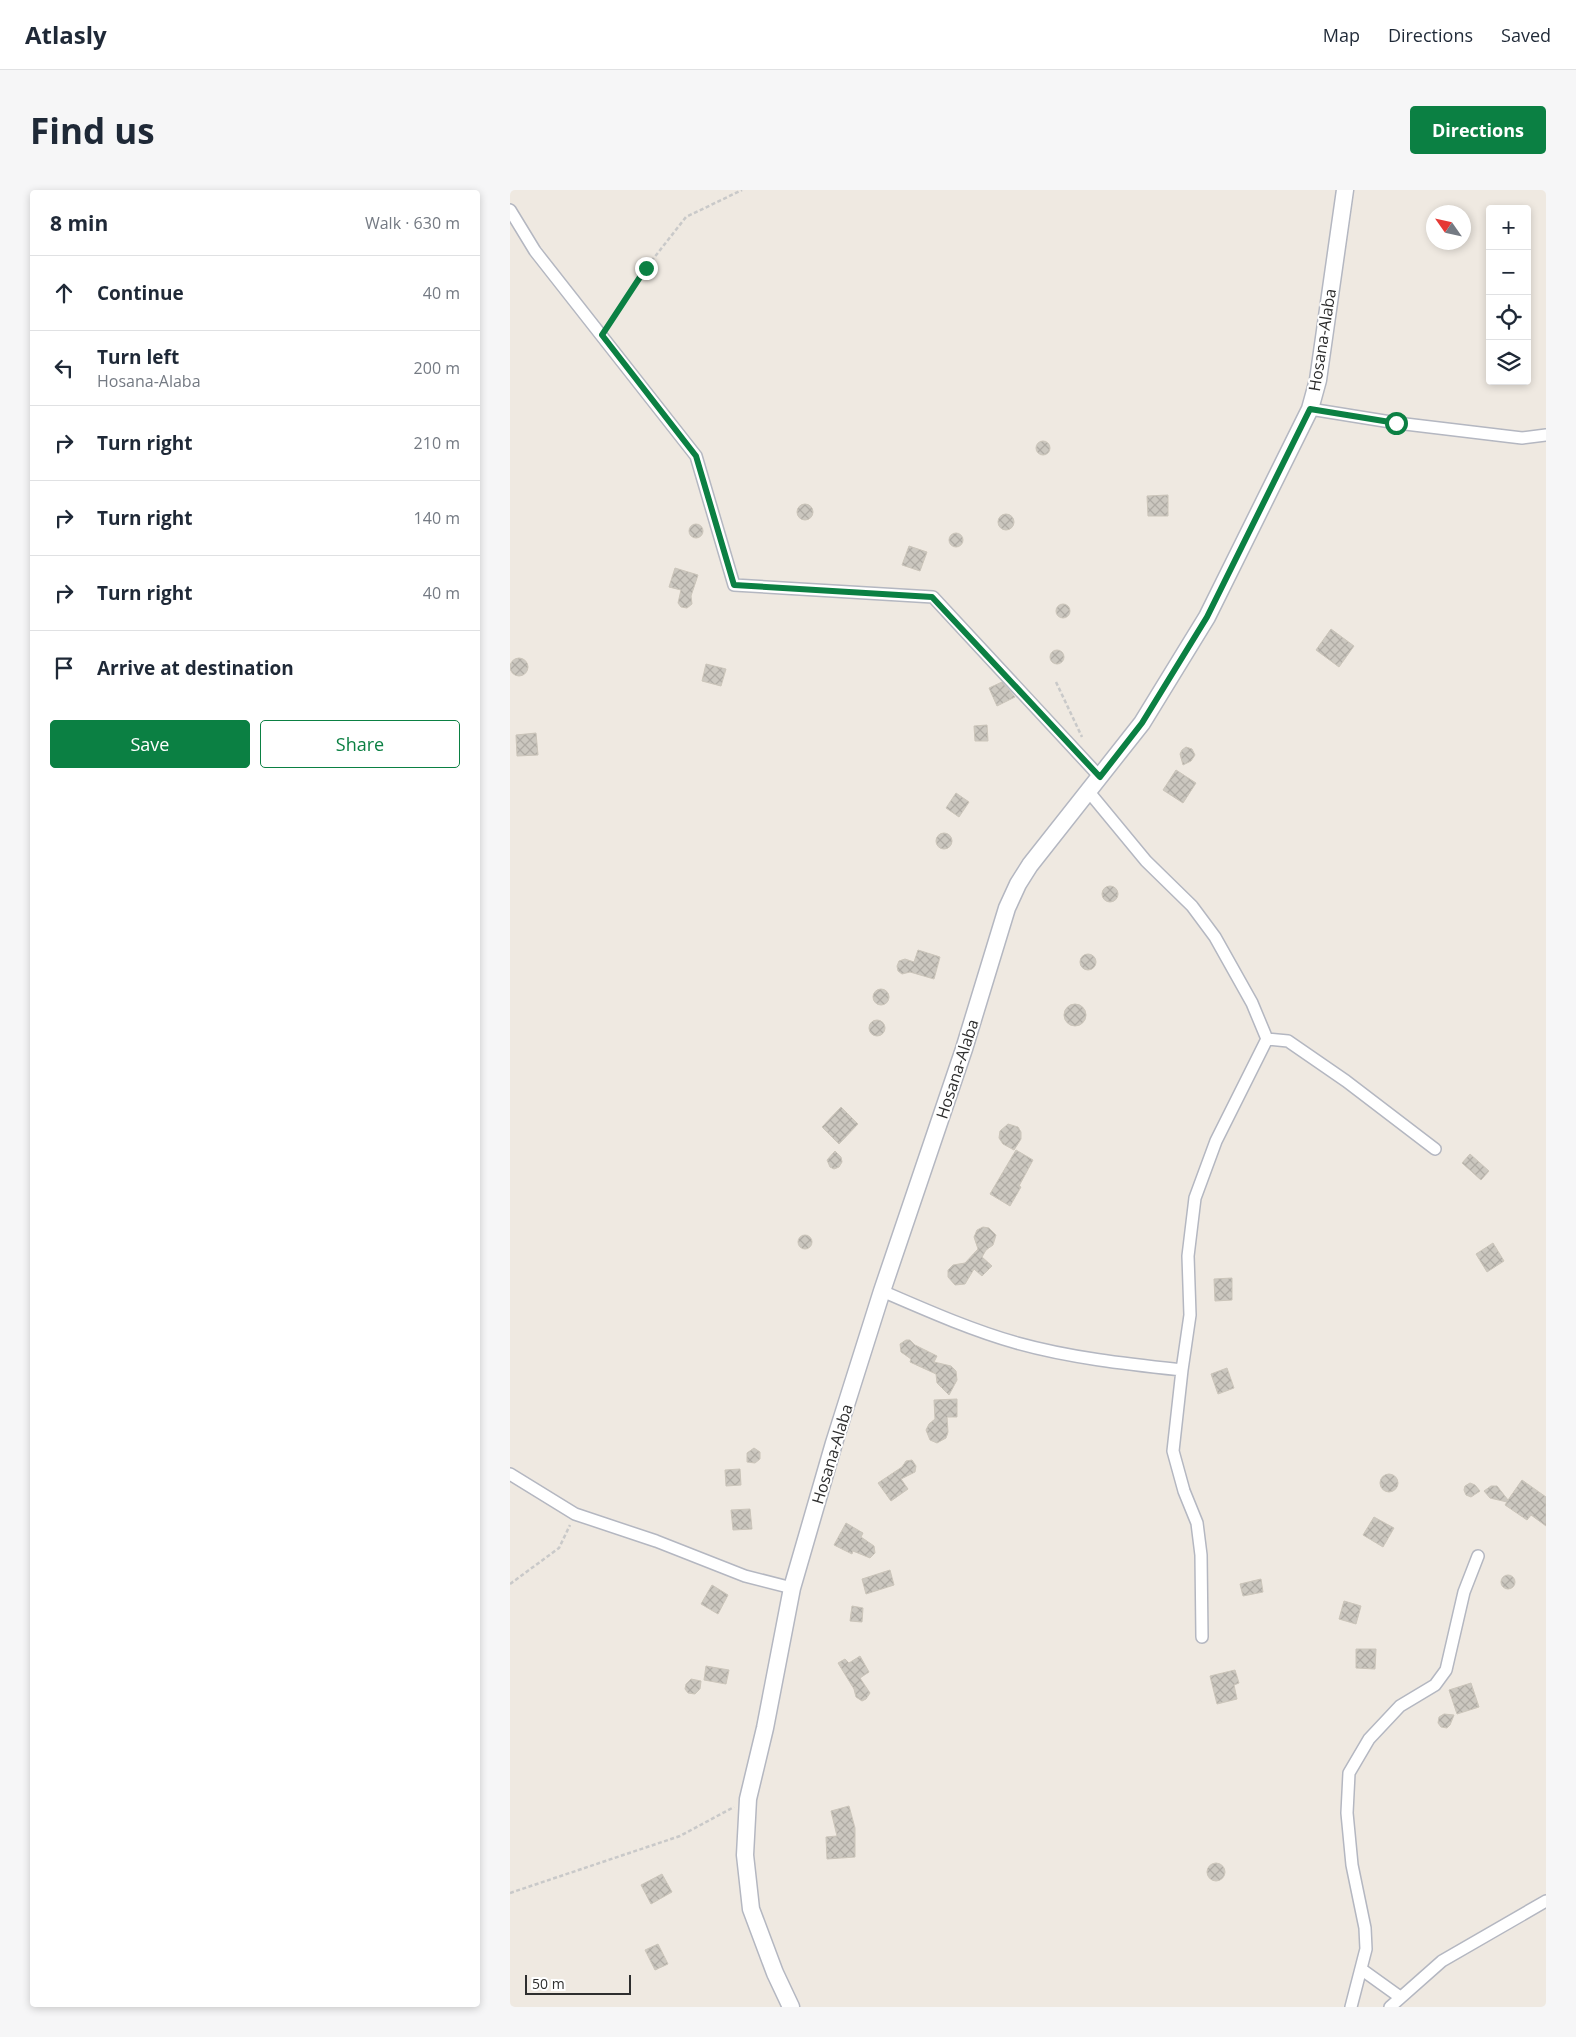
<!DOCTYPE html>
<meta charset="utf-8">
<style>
:root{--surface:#fff;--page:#f6f6f7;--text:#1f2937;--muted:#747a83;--line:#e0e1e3;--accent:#0b8043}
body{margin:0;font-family:"Open Sans",sans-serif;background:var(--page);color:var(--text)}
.controls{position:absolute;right:15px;top:15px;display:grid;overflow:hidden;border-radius:5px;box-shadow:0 2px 8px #0003}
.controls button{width:45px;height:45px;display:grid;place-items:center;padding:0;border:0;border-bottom:1px solid var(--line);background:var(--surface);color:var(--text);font:25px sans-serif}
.compass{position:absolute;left:916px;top:15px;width:45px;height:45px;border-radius:50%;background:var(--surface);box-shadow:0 2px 8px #0003;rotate:304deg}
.scale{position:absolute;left:15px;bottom:12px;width:106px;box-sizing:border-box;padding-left:5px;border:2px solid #2e2e2e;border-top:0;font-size:14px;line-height:18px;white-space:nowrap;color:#2e2e2e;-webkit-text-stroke:4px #fff;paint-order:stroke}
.stop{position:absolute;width:15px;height:15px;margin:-11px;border:4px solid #0b8043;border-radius:50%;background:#fff}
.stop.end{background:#0b8043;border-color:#fff;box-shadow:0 1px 5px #0008}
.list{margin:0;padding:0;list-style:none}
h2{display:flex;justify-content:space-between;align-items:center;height:65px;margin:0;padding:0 20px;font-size:21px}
h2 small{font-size:16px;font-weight:400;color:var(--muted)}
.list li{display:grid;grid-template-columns:32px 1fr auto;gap:15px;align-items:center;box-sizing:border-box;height:75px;padding:0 20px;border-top:1px solid var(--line)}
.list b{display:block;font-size:19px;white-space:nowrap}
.list p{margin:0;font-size:16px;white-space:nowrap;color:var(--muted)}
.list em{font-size:16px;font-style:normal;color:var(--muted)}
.actions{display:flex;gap:10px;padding:15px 20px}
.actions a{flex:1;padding:11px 0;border:1px solid var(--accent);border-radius:5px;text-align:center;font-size:18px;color:var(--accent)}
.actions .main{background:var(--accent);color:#fff}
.icon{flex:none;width:28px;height:28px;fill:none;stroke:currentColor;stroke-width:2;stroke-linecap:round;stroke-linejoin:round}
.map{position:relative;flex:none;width:1036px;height:1817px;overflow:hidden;border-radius:5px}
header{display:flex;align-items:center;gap:30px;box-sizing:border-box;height:70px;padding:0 25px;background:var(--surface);border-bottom:1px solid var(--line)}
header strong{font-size:24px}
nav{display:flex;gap:28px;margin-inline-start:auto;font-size:18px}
.intro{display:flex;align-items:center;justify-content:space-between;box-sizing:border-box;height:120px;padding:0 30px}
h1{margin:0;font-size:35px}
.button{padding:12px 22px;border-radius:5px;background:var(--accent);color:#fff;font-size:18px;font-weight:700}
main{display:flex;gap:30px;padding:0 30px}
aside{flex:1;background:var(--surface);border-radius:5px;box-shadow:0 2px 8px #0003}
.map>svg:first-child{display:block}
</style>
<header>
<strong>Atlasly</strong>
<nav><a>Map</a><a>Directions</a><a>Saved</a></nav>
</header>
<div class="intro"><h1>Find us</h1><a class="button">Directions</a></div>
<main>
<aside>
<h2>8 min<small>Walk · 630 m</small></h2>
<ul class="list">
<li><svg class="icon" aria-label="ahead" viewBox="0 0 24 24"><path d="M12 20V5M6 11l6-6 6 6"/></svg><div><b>Continue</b></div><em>40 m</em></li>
<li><svg class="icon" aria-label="left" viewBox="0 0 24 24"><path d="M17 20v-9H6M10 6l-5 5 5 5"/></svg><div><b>Turn left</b><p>Hosana-Alaba</p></div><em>200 m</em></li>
<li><svg class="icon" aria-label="right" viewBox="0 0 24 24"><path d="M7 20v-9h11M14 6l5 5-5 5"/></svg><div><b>Turn right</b></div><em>210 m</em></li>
<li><svg class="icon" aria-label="right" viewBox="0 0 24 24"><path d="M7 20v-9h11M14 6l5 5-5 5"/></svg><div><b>Turn right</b></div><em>140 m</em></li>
<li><svg class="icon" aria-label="right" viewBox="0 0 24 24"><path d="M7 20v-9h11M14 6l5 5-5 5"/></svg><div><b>Turn right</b></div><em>40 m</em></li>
<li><svg class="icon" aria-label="arrive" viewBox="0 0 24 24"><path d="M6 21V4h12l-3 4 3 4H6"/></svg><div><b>Arrive at destination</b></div></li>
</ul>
<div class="actions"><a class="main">Save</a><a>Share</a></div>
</aside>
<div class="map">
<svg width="1036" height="1817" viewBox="0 0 1036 1817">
<defs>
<pattern id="building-cross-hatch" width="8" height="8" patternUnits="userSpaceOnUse" patternTransform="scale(1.25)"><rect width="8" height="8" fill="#cbc7bf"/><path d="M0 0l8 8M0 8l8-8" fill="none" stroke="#afaba4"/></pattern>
</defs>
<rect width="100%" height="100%" fill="#efe9e1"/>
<path fill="url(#building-cross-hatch)" stroke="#cbc5ba" d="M526 258a7 7 0 1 1 14 0a7 7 0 1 1-14 0Z
M658 305V326H638L637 306Z
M287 322a8 8 0 1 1 16 0a8 8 0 1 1-16 0Z
M488 332a8 8 0 1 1 16 0a8 8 0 1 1-16 0Z
M179 341a7 7 0 1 1 14 0a7 7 0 1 1-14 0Z
M439 350a7 7 0 1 1 14 0a7 7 0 1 1-14 0Z
M399 356 417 362 410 381 392 375Z
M165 378 188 385 181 406 182 414 177 418 171 417 168 413 171 400 159 397Z
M546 421a7 7 0 1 1 14 0a7 7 0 1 1-14 0Z
M821 439 844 456 829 477 806 460Z
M540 467a7 7 0 1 1 14 0a7 7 0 1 1-14 0Z
M0 477a9 9 0 1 1 18 0a9 9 0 1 1-18 0Z
M196 474 216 479 211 496 192 491Z
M492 492 505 507 487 516 479 498Z
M477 535 478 551H465L464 536Z
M26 543 28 565 7 566 6 545Z
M676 557 682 559 685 565 681 571 673 575 670 564 672 560Z
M666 580 686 593 673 613 653 600Z
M446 603 459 612 449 627 436 618Z
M426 651a8 8 0 1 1 16 0a8 8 0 1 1-16 0Z
M592 704a8 8 0 1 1 16 0a8 8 0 1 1-16 0Z
M408 760 430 767 424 789 400 782 392 784 388 781 387 776 389 771 395 769 404 772Z
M570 772a8 8 0 1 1 16 0a8 8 0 1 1-16 0Z
M363 807a8 8 0 1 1 16 0a8 8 0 1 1-16 0Z
M554 825a11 11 0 1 1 22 0a11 11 0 1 1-22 0Z
M359 838a8 8 0 1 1 16 0a8 8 0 1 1-16 0Z
M331 917 348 934 329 954 312 937Z
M498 934 508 937 511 942V949L504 960 493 954 489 948 490 941Z
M506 960 523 970 509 996 511 997 500 1016 480 1004Z
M325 961 331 967 332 972 329 977 324 979 320 977 317 970Z
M960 964 979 981 971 990 952 973Z
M473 1037 479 1038 486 1045 483 1055 476 1060 472 1067 482 1076 472 1086 464 1079 455 1094 445 1095 438 1087V1080L443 1075 455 1073 468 1059 464 1047 467 1040Z
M288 1052a7 7 0 1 1 14 0a7 7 0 1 1-14 0Z
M983 1053 994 1071 977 1082 966 1064Z
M722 1088V1110L705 1111 704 1089Z
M396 1150H400L405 1155 427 1166 424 1172 441 1176 446 1181 447 1190 439 1205 427 1193 426 1184 400 1172 401 1169 391 1162 390 1154Z
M717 1178 724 1198 708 1204 701 1184Z
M447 1209V1227H437L438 1242 436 1248 427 1253 420 1250 416 1240 419 1234 425 1229 424 1210Z
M244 1258 250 1262V1269L245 1273 237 1272V1263Z
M402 1270 406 1276 405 1282 391 1289 398 1299 381 1311 368 1293 392 1277 396 1271Z
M230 1279 231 1295 216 1296 215 1280Z
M870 1293a9 9 0 1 1 18 0a9 9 0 1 1-18 0Z
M1012 1290 1036 1307V1336L1021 1325 1017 1330 995 1315 997 1312 980 1308 974 1301 981 1296H987L998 1310Z
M960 1293 965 1295 970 1301 961 1307 956 1305 954 1300 955 1296Z
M240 1319 242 1339 223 1340 221 1320Z
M864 1327 884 1338 873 1357 853 1345Z
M336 1333 353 1343 351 1347 364 1356 365 1363 360 1368 343 1361 342 1364 324 1355Z
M380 1380 384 1395 356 1404 352 1389Z
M991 1392a7 7 0 1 1 14 0a7 7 0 1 1-14 0Z
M751 1389 753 1402 733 1406 730 1394Z
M202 1395 218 1405 208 1424 191 1414Z
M834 1411 851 1416 846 1434 829 1429Z
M342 1416 353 1418 352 1432 340 1431Z
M846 1459H866L865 1479 846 1478Z
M350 1466 359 1482 350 1488 360 1503 356 1509 352 1511 346 1507 344 1499 328 1473 335 1469 339 1473Z
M196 1476 219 1480 216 1494 194 1490Z
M725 1480 729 1493 724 1495 727 1509 707 1514 700 1486Z
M181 1489 191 1491 190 1499 185 1504 178 1503 175 1499 176 1494Z
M961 1493 969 1517 947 1524 939 1500Z
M934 1524 944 1525 940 1535 937 1538 931 1537 928 1533 929 1527Z
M339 1616 345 1638V1667L317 1669 316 1647 327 1646 321 1621Z
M697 1682a9 9 0 1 1 18 0a9 9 0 1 1-18 0Z
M152 1684 162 1702 141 1714 131 1695Z
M148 1754 158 1774 145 1780 135 1760Z"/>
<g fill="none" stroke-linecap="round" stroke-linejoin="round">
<g stroke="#b4b7c1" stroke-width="14">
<path id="street" d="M0 20 25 61 186 266 224 395 423 407 590 587
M800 219 887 233 1012 248 1036 245
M579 602 636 671 682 716 705 747 742 813 757 849
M372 1101C416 1120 461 1140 507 1153 561 1168 617 1174 672 1180
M0 1284 65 1324 146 1351 235 1386 282 1398
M692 1447 691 1365 687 1333 674 1301 663 1261 672 1180 680 1125 678 1066 685 1008 706 951 757 849 778 851 836 891 925 959
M851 1779 890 1807
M841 1817 856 1759 855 1738 842 1675 837 1623 839 1583 859 1549 890 1516 925 1495 936 1480 954 1402 968 1366
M880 1817 932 1771 1036 1711"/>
</g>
<g stroke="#b4b7c1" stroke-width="19">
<path id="secondary" d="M281 1817 265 1783 241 1719 235 1665 238 1609 255 1538 282 1398 324 1253 372 1101 454 859 497 718 508 694 520 675 632 533 697 427 800 219 808 190 835 0"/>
</g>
<path stroke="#c9c9c9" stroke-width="2.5" stroke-dasharray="4 2.5" stroke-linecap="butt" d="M98 136 136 78 176 27 232 0
M546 492 572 547
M0 1394 49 1358 60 1335
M0 1703 170 1646 224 1617"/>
<use href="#street" stroke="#fff" stroke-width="11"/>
<use href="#secondary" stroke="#fff" stroke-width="16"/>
</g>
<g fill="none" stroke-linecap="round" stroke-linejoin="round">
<path stroke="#0b8043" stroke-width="6" d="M136 78 92 145 186 266 224 395 422 407 590 587 632 533 697 427 800 219 886 233"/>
</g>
<g text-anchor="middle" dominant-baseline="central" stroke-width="4" stroke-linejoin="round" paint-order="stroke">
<g font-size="16" fill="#2e2e2e" stroke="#fff">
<text transform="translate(812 150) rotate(-81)">Hosana-Alaba</text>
<text transform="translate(447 879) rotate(-72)">Hosana-Alaba</text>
<text transform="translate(322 1264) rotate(-73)">Hosana-Alaba</text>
</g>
</g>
</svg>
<div class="controls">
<button>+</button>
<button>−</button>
<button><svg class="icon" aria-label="locate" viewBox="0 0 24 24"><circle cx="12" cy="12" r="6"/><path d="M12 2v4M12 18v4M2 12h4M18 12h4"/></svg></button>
<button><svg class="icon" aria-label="layers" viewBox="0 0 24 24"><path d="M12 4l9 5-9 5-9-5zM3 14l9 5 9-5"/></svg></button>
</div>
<svg class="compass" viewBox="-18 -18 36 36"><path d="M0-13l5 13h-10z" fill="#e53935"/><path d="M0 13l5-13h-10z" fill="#747a83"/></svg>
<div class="scale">50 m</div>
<div class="stop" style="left:886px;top:233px"></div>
<div class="stop end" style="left:136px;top:78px"></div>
</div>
</main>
